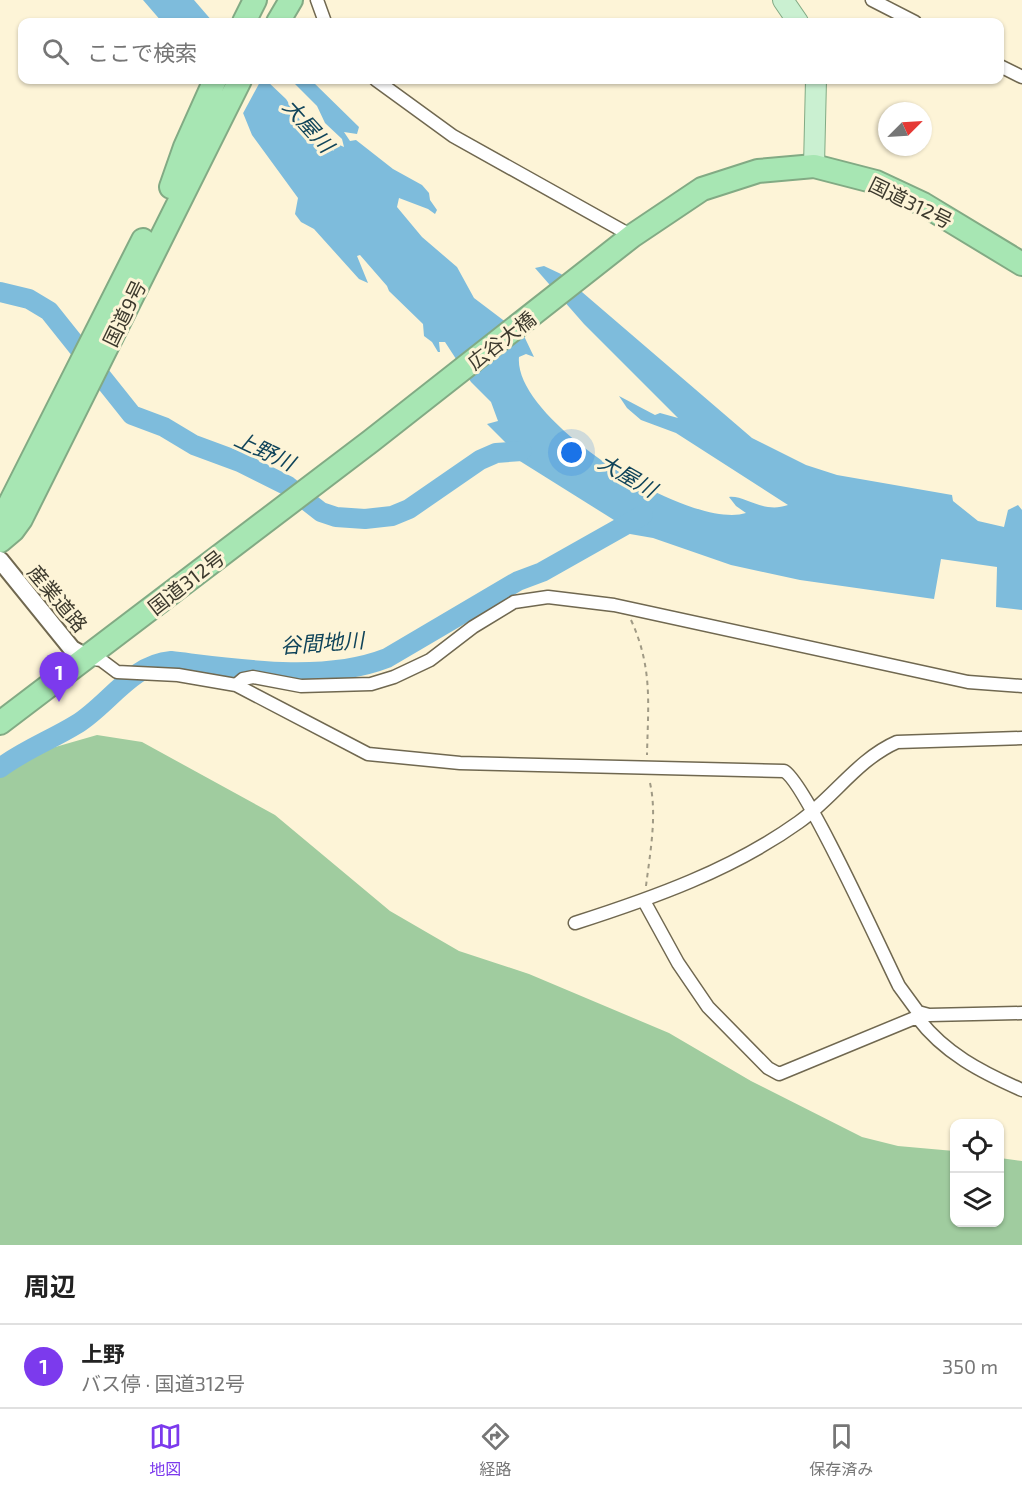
<!DOCTYPE html>
<html lang="ja">
<meta charset="utf-8">
<style>
:root{--surface:#fff;--page:#f2f2f2;--text:#222;--muted:#767676;--line:#e0e0e0;--accent:#7c3aed}
body{margin:0;font-family:"Exo 2","Noto Sans JP",sans-serif;background:var(--page);color:var(--text)}
.controls{position:absolute;right:18px;bottom:18px;display:grid;overflow:hidden;border-radius:12px;box-shadow:0 2px 4px #0004}
.controls button{width:54px;height:54px;display:grid;place-items:center;padding:0;border:0;border-bottom:2px solid var(--line);background:var(--surface);color:var(--text);font:30px sans-serif}
.compass{position:absolute;left:878px;top:102px;width:54px;height:54px;border-radius:50%;background:var(--surface);box-shadow:0 2px 4px #0004;rotate:66deg}
.you{position:absolute;left:572px;top:453px;width:21px;height:21px;margin:-15px;border:4px solid #fff;border-radius:50%;background:#1a73e8;box-shadow:0 0 0 9px #1a73e833}
.badge{display:grid;place-items:center;width:39px;height:39px;border-radius:50%;background:var(--accent);color:#fff;font-size:20px;font-weight:700}
.pin{position:absolute;translate:-50% -50px;filter:drop-shadow(0 2px 3px #0008)}
.pin::after{content:'';position:absolute;top:32px;width:21px;height:18px;background:inherit;clip-path:polygon(0 0,100% 0,50% 100%)}
.list{margin:0;padding:0;list-style:none}
h2{display:flex;justify-content:space-between;align-items:center;height:78px;margin:0;padding:0 24px;font-size:26px}
h2 small{font-size:20px;font-weight:400;color:var(--muted)}
.list li{display:grid;grid-template-columns:39px 1fr auto;gap:18px;align-items:center;box-sizing:border-box;height:84px;padding:0 24px;border-top:2px solid var(--line)}
.list b{display:block;font-size:22px;white-space:nowrap}
.list p{margin:0;font-size:20px;white-space:nowrap;color:var(--muted)}
.list em{font-size:20px;font-style:normal;color:var(--muted)}
.icon{flex:none;width:33px;height:33px;fill:none;stroke:currentColor;stroke-width:2;stroke-linecap:round;stroke-linejoin:round}
.map{position:relative;flex:none;width:1022px;height:1245px;overflow:hidden}
.search{position:absolute;background:var(--surface);box-shadow:0 2px 4px #0004;left:18px;right:18px;top:18px;height:66px;display:flex;align-items:center;gap:15px;box-sizing:border-box;padding:0 21px;border-radius:12px;color:var(--muted);font-size:22px}
.sheet{height:162px;background:var(--surface)}
nav{display:flex;justify-content:space-around;align-items:center;box-sizing:border-box;height:84px;border-top:2px solid var(--line);background:var(--surface);font-size:16px;color:var(--muted)}
nav a{display:grid;justify-items:center;gap:3px}
nav .on{color:var(--accent)}
.map>svg:first-child{display:block}
</style>
<div class="map">
<svg width="1022" height="1245" viewBox="0 0 1022 1245">
<rect width="100%" height="100%" fill="#fdf4d7"/>
<path fill="#a0cc9f" d="M97 735 142 742 275 815 390 911 459 951 529 974 669 1033 751 1081 862 1137 898 1146 954 1151V1222H1000V1158L1022 1161V1245H0V773L31 754Z"/>
<path fill="#7ebcdc" d="M143 0H194L213 22H162Z
M204 80H266L286 99 309 134 334 151 329 140 344 147 342 139 325 123 317 106 291 80H311L359 127 357 134 344 132 350 141 356 140 393 169 422 185 429 193 430 200 437 210 435 214 428 209 399 198 397 207 422 237 457 267 474 298 524 336 534 357 526 354 519 357C513 420 690 531 746 513L736 506 729 497C745 495 763 514 788 505L676 433 641 420 627 408 619 396 655 415 660 413 678 418 584 324 535 268 544 266 561 274 752 438 806 465 837 475 952 495 953 501 978 521 1004 527 1008 510 1018 505 1022 510V610L996 607 997 567 941 559 934 599 800 580 731 565 653 538 630 534 614 520 515 458 496 454 511 448 487 424 498 421 491 402 471 382 445 342H439L440 352H438L432 342 424 336 423 324 389 291 387 286 360 255 357 256 368 283 359 279 314 229 301 222 295 214 298 198 252 135 241 108Z"/>
<path fill="#fdf4d7" d="M206 80H261L241 117 239 110 204 83Z"/>
<g fill="none" stroke-linecap="round" stroke-linejoin="round">
<path stroke="#7ebcdc" stroke-width="20" d="M0 292 29 299 49 311 132 415 164 427 194 445 240 462 288 486 321 512 336 517 365 519 392 516 409 509 480 460 496 453 522 451
M0 768C24 750 51 740 77 724 108 705 132 664 171 661 238 669 323 683 387 658L518 581 542 572 643 515"/>
<g stroke="#706850" stroke-width="15">
<path id="street" d="M317 0 325 22
M872 0 915 22
M1000 66 1022 77
M376 80 453 136 632 236
M88 658 101 660 117 672 178 675 236 685 368 754 460 763 784 771C805 781 883 954 899 986L918 1012 929 1015 1022 1013
M236 685 243 679 253 677 301 686 371 684 394 677 430 660 473 627 514 602 548 597 614 605 968 682 1022 686
M644 901 678 963 708 1007 768 1068 779 1074 917 1017
M575 923C653 898 732 870 799 822 833 798 858 759 897 742L1022 738
M917 1017C944 1053 981 1072 1022 1090"/>
</g>
<g stroke="#706850" stroke-width="20">
<path id="secondary" d="M0 560 72 649 88 658"/>
</g>
<g stroke="#82aa84" stroke-width="22">
<path id="primary" d="M783 0 798 22
M814 166 816 80"/>
</g>
<g stroke="#82aa84" stroke-width="26">
<path id="highway" d="M244 22 255 0
M278 22 291 0
M171 187 185 147 215 80
M0 523 143 240
M0 541 13 530 21 519 240 80
M0 723 371 441 632 236 702 189 758 171 814 166 876 182 923 204 1022 264"/>
</g>
<path stroke="#a09a85" stroke-width="2" stroke-dasharray="4.5 4.5" stroke-linecap="butt" d="M631 620C653 668 648 705 647 755
M646 886C650 853 658 812 649 779"/>
<use href="#street" stroke="#fff" stroke-width="12"/>
<use href="#secondary" stroke="#fff" stroke-width="16"/>
<use href="#primary" stroke="#caf0d1" stroke-width="20"/>
<use href="#highway" stroke="#a7e6b3" stroke-width="22"/>
</g>
<g text-anchor="middle" dominant-baseline="central" stroke-width="6" stroke-linejoin="round" paint-order="stroke">
<g font-size="20" fill="#3d3a2e" stroke="#fdf4d7">
<text transform="translate(911 202) rotate(26)">国道312号</text>
<text transform="translate(124 313) rotate(-64)">国道9号</text>
<text transform="translate(501 340) rotate(-38)">広谷大橋</text>
<text transform="translate(186 582) rotate(-38)">国道312号</text>
<text transform="translate(58 598) rotate(50)">産業道路</text>
</g>
<g font-size="21" font-style="italic" fill="#10445a" stroke="#fdf4d7">
<text transform="translate(309 125) rotate(48)">大屋川</text>
<text transform="translate(265 450) rotate(25)">上野川</text>
<text transform="translate(628 475) rotate(30)">大屋川</text>
<text transform="translate(322 642) rotate(-4)">谷間地川</text>
</g>
</g>
</svg>
<div class="controls">
<button><svg class="icon" aria-label="locate" viewBox="0 0 24 24"><circle cx="12" cy="12" r="6"/><path d="M12 2v4M12 18v4M2 12h4M18 12h4"/></svg></button>
<button><svg class="icon" aria-label="layers" viewBox="0 0 24 24"><path d="M12 4l9 5-9 5-9-5zM3 14l9 5 9-5"/></svg></button>
</div>
<svg class="compass" viewBox="-18 -18 36 36"><path d="M0-13l5 13h-10z" fill="#e53935"/><path d="M0 13l5-13h-10z" fill="#767676"/></svg>
<div class="you"></div>
<div class="pin badge" style="left:59px;top:702px">1</div>
<div class="search"><svg class="icon" aria-label="search" viewBox="0 0 24 24"><circle cx="10" cy="10" r="6"/><path d="M15 15l6 6"/></svg>ここで検索</div>
</div>
<section class="sheet">
<h2>周辺<small></small></h2>
<ul class="list">
<li><span class="badge">1</span><div><b>上野</b><p>バス停 · 国道312号</p></div><em>350 m</em></li>
</ul>
</section>
<nav>
<a class="on"><svg class="icon" aria-label="map" viewBox="0 0 24 24"><path d="M3 6l6-2 6 2 6-2v14l-6 2-6-2-6 2zM9 4v14M15 6v14"/></svg>地図</a>
<a><svg class="icon" aria-label="directions" viewBox="0 0 24 24"><path d="M12 3l9 9-9 9-9-9zM9 14v-3h6M13 9l2 2-2 2"/></svg>経路</a>
<a><svg class="icon" aria-label="saved" viewBox="0 0 24 24"><path d="M7 4h10v16l-5-4-5 4z"/></svg>保存済み</a>
</nav>
